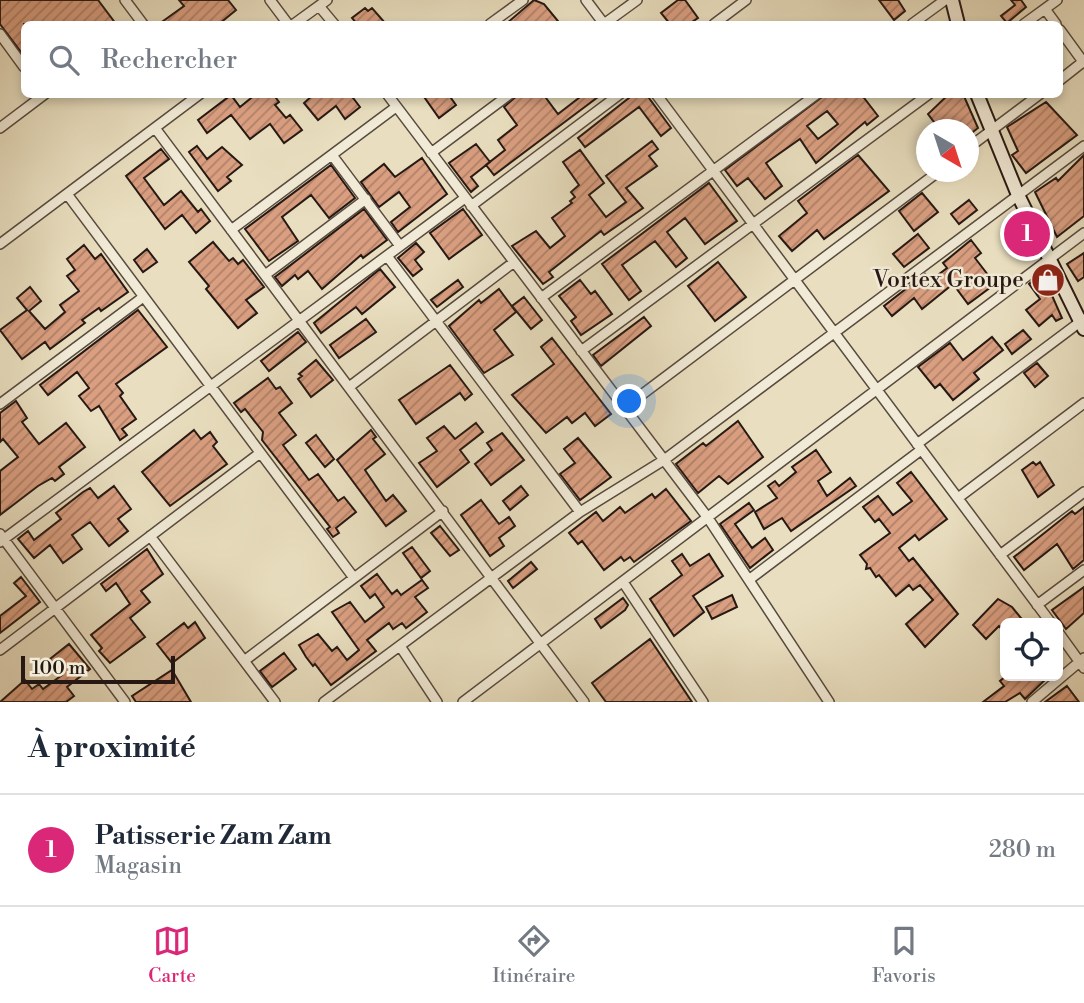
<!DOCTYPE html>
<html lang="fr">
<meta charset="utf-8">
<style>
:root{--surface:#fff;--page:#f6f6f7;--text:#1f2937;--muted:#747a83;--line:#e0e1e3;--accent:#db2777}
body{margin:0;font-family:"Libre Bodoni",serif;background:var(--page);color:var(--text)}
.controls{position:absolute;right:21px;bottom:21px;display:grid;overflow:hidden;border-radius:10px;box-shadow:0 4px 10px #0003}
.controls button{width:63px;height:63px;display:grid;place-items:center;padding:0;border:0;border-bottom:2px solid var(--line);background:var(--surface);color:var(--text);font:35px sans-serif}
.compass{position:absolute;left:916px;top:119px;width:63px;height:63px;border-radius:50%;background:var(--surface);box-shadow:0 4px 10px #0003;rotate:141deg}
.scale{position:absolute;left:21px;bottom:18px;width:154px;box-sizing:border-box;padding-left:7px;border:4px solid #261813;border-top:0;font-size:19px;line-height:24px;white-space:nowrap;color:#261813;-webkit-text-stroke:5px #f1ead6;paint-order:stroke}
.you{position:absolute;left:630px;top:402px;width:24px;height:24px;margin:-18px;border:5px solid #fff;border-radius:50%;background:#1a73e8;box-shadow:0 0 0 10px #1a73e833}
.badge{display:grid;place-items:center;width:46px;height:46px;border-radius:50%;background:var(--accent);color:#fff;font-size:23px;font-weight:700}
.pin{position:absolute;translate:-50% -50%;border:4px solid #fff;box-shadow:0 2px 7px #0006}
.list{margin:0;padding:0;list-style:none}
h2{display:flex;justify-content:space-between;align-items:center;height:91px;margin:0;padding:0 28px;font-size:30px}
h2 small{font-size:23px;font-weight:400;color:var(--muted)}
.list li{display:grid;grid-template-columns:46px 1fr auto;gap:21px;align-items:center;box-sizing:border-box;height:112px;padding:0 28px;border-top:2px solid var(--line)}
.list b{display:block;font-size:26px;white-space:nowrap}
.list p{margin:0;font-size:23px;white-space:nowrap;color:var(--muted)}
.list em{font-size:23px;font-style:normal;color:var(--muted)}
.icon{flex:none;width:38px;height:38px;fill:none;stroke:currentColor;stroke-width:2;stroke-linecap:round;stroke-linejoin:round}
.map{position:relative;flex:none;width:1084px;height:702px;overflow:hidden}
.search{position:absolute;background:var(--surface);box-shadow:0 4px 10px #0003;left:21px;right:21px;top:21px;height:77px;display:flex;align-items:center;gap:18px;box-sizing:border-box;padding:0 24px;border-radius:10px;color:var(--muted);font-size:26px}
.sheet{height:203px;background:var(--surface)}
nav{display:flex;justify-content:space-around;align-items:center;box-sizing:border-box;height:98px;border-top:2px solid var(--line);background:var(--surface);font-size:19px;color:var(--muted)}
nav a{display:grid;justify-items:center;gap:4px}
nav .on{color:var(--accent)}
.map>svg:first-child{display:block}
</style>
<div class="map">
<svg width="1084" height="702" viewBox="0 0 1084 702">
<defs>
<pattern id="building-hatch" width="6" height="6" patternUnits="userSpaceOnUse" patternTransform="scale(1.75)"><rect width="6" height="6" fill="#da9f81"/><path d="M-1 1l2-2M0 6l6-6M5 7l2-2" fill="none" stroke="#b18168"/></pattern>
</defs>
<rect width="100%" height="100%" fill="#e9dfc0"/>
<filter id="stains"><feTurbulence type="fractalNoise" baseFrequency=".00286" numOctaves="4"/><feColorMatrix values="0 0 0 0 .2 0 0 0 0 .09 0 0 0 0 .02 0 0 0 .5 -.17"/></filter>
<radialGradient id="worn" r=".72"><stop offset=".6" stop-color="#630" stop-opacity="0"/><stop offset="1" stop-color="#630" stop-opacity=".3"/></radialGradient>
<path fill="url(#building-hatch)" stroke="#261813" stroke-width="2" fill-rule="evenodd" d="M0 0H98L116 24H24V56L0 24Z
M179 0H228L236 10 219 24H159L184 6Z
M534 0 544 4 558 21 554 24H506Z
M678 0H685L698 18 689 24H670L661 13Z
M879 0H898L905 11 894 20Z
M1011 0H1021L1026 7 1007 23 1001 16 1015 5Z
M365 8 368 11 372 8 386 24H357L352 18Z
M256 94H273L279 102 275 105 286 118 290 115 302 130 284 143 270 124 250 139 231 115 207 133 198 120 231 95 240 107Z
M314 94H350L360 107 345 119 336 106 318 120 304 103Z
M422 94H448L456 105 439 118Z
M519 94H543L558 114 584 94H602L494 175 486 165 505 150 498 140 517 125 504 107Z
M634 94H646L671 128 661 136 639 107 585 147 578 138Z
M826 94H861L878 116 867 125 865 122 816 163 800 139 766 163 782 186 765 199 748 178 737 186 725 170ZM827 111 838 124 818 139 807 126Z
M949 94H963L978 128 969 135V130H940L928 114Z
M1046 102 1077 135 1026 173 1012 155 1018 151 1007 127Z
M652 141 658 149 649 156 657 166 626 188 643 208 604 235 601 231 549 272 553 277 543 284 512 246 536 231 550 248 565 236 552 218 572 203 570 201 575 197 571 192 579 185 563 162 580 150 604 183 589 195 606 217 626 202 606 176Z
M476 144 490 162 471 177 478 186 471 192 449 163Z
M197 146 207 159 222 147 242 165 227 177 231 181 218 191 189 152Z
M161 149 169 159 144 178 164 205 181 191 198 212 201 209 210 221 196 233 182 215 165 229 126 176Z
M858 155 889 191 824 239 817 230 792 251 779 236 807 213 798 201Z
M1084 155V216L1057 237 1035 192 1056 178 1058 181Z
M422 158 447 194 398 232 391 222 410 207 399 192 379 207 361 182 384 164 395 177Z
M331 165 355 198 329 218 311 195 282 217 298 241 269 261 245 229Z
M709 183 737 221 705 244 685 218 667 232 687 258 676 267 655 241 622 265 641 291 629 300 602 264Z
M922 193 938 212 914 231 899 211Z
M969 200 977 210 959 224 951 214Z
M364 209 387 240 363 258 361 255 322 289 308 271 298 279 295 275 282 286 275 277Z
M463 209 482 235 449 259 430 233Z
M918 234 929 248 904 267 893 254Z
M971 240 981 253 975 258 995 284 968 304 953 284 922 309 914 298 892 316 884 306 925 274 930 281 947 268 943 263Z
M213 242 229 261 233 258 238 264 243 260 264 287 246 300 257 313 238 328 206 289 209 286 189 262Z
M416 243 424 252 415 260 422 269 413 276 398 258Z
M84 245 95 259 101 254 128 292 101 311 99 308 82 320 85 323 50 349 45 342 22 359 0 330 27 310 17 298 30 287 41 301 29 311 45 329 65 312 60 305 79 291 67 276 75 270 67 259Z
M147 249 157 262 143 272 134 260Z
M1084 253V277L1078 281 1067 264Z
M718 262 746 297 715 321 688 286Z
M380 269 395 287 362 314 356 307 321 333 314 323Z
M1042 273 1062 318 1056 321 1052 315 1039 326 1026 310 1040 299 1029 284Z
M458 280 463 287 437 307 431 300Z
M580 280 591 294 595 291 612 314 581 335 571 321 576 317 559 296Z
M499 289 516 312 494 330 513 355 484 373 449 326 479 300 481 303Z
M524 297 542 320 531 329 512 306Z
M138 310 167 347 116 384 123 393 120 396 136 419 122 429 127 435 120 440 99 406 91 411 79 396 89 388 77 372 48 395 40 385Z
M644 317 651 326 601 366 593 355Z
M366 319 376 332 339 358 330 345Z
M1023 330 1031 339 1012 354 1005 344Z
M298 332 306 342 269 371 261 361Z
M992 337 1003 350 974 373 979 379 953 400 940 384 935 388 918 367 950 343 963 360Z
M552 338 611 414 595 426 585 413 572 423 567 417 546 433 512 395 554 364 541 347Z
M316 360 333 380 311 397 298 379 302 376 299 374Z
M1037 363 1048 376 1035 387 1024 373Z
M450 365 472 394 465 400 460 393 416 424 399 400Z
M268 378 276 389 280 387 292 403 279 413 296 435 283 445 309 480 318 474 338 501 344 497 356 512 336 528 339 533 333 537 327 529 330 527 262 440 263 432 245 409 241 412 234 403Z
M16 401 27 418 22 422 39 444 66 423 85 447 59 467 64 474 55 481 52 478 38 486 0 515V471L18 457 3 439 0 442V413Z
M738 421 763 457 728 484 719 476 698 493 676 464 703 443 706 446Z
M476 423 483 432 460 450 469 462 437 487 419 463 437 451 427 438 444 426 455 439Z
M194 430 201 439 210 432 217 442 213 446 227 464 170 506 142 472Z
M371 430 376 437 373 439 385 454 365 470 386 501 393 495 406 511 386 526 337 460Z
M502 433 524 460 491 485 475 464 492 450 487 443Z
M316 435 334 459 325 467 306 443Z
M578 438 611 477 580 500 560 474 575 463 564 449Z
M816 450 831 472 818 481 827 496 850 478 856 486 791 531 782 518 764 529 755 512 777 498 768 486 775 481 779 486 796 472 792 467Z
M1033 462 1036 465 1040 462 1054 485 1038 497 1022 470Z
M911 472 947 519 919 540 915 535 899 548 909 561 913 558 958 614 925 647 906 624 933 600 920 585 913 590 909 585 896 596 879 575 876 577 870 568 866 569 867 564 860 555 890 533 879 519 875 522 863 507 878 496 893 515 912 501 897 483Z
M114 486 131 509 118 519 128 531 109 546 90 522 72 535 82 549 63 563 50 545 34 558 18 539 28 531 34 540 61 519 56 513 83 492 90 488 98 498Z
M521 486 528 495 510 510 503 501Z
M666 489 691 521 634 562 630 557 624 561 621 557 604 570 582 541 578 544 569 533 596 512 603 521 620 507 625 513 652 494 655 498Z
M481 500 499 524 509 517 515 526 499 538 504 546 490 556 461 515Z
M749 503 754 510 735 524 752 548 765 538 773 550 750 568 720 524Z
M1084 507V560L1073 569 1057 544 1024 570 1014 557 1072 511 1075 514Z
M440 526 459 550 450 556 431 533Z
M412 547 430 571 421 578 403 553Z
M147 549 163 574 141 591 150 602 130 618 145 637 110 663 99 651 102 648 91 635 130 604 116 583 106 591 101 584Z
M682 554 690 566 709 554 723 576 693 596 704 612 674 636 650 599 682 575 672 561Z
M531 562 537 569 513 588 508 581Z
M377 574 392 594 397 590 401 595 422 580 428 588 415 597 427 612 406 628 402 623 393 629 389 623 367 640 376 651 331 685 315 664 313 666 306 657 299 645 318 634 332 651 337 647 347 660 359 650 332 612 350 602 365 622 384 607 375 594 370 598 361 586Z
M21 577 40 602 0 633V616L26 596 14 583Z
M1084 587V613L1066 629 1052 610Z
M732 595 737 607 712 619 706 607Z
M623 598 628 605 625 610 601 628 595 619Z
M998 599 1012 607 1025 623H1005V633L999 626 986 639 973 625Z
M195 622 205 638 172 663 157 644 184 623 188 628Z
M650 639 692 702H606L592 683Z
M69 644 90 669 67 687 74 696 66 702H0L25 680 32 689 39 684 43 689 62 675 50 659Z
M284 653 296 669 272 687 260 671Z
M172 670 191 702H136L132 696Z
M1006 676H1049L1025 699 1020 693 1005 702H983L1004 686 1000 681Z
M1067 686 1079 702H1045Z"/>
<g fill="none" stroke-linecap="round" stroke-linejoin="round">
<g stroke="#574a3e" stroke-width="12">
<path id="street" d="M125 0 143 24
M270 0 288 24
M586 0 604 24
M319 6 334 24
M1045 9 1056 24
M294 24 327 0
M490 24 523 0
M604 24 637 0
M714 24 746 0
M912 24 945 0
M1024 24 1057 0
M1060 30 1084 63
M0 34 24 67
M1060 80 1084 61
M387 94 708 518 829 702
M656 94 1051 623
M0 128 45 94
M155 128 584 702
M968 148 1040 94
M431 153 510 94
M332 155 400 246
M67 194 354 578
M471 206 620 94
M231 230 396 107
M0 244 200 94
M387 256 580 512
M265 275 366 199
M541 298 817 94
M581 351 929 94
M349 387 514 262
M0 404 142 298
M624 408 938 172
M917 444 1084 319
M958 498 1084 403
M0 534 125 702
M150 536 275 702
M0 542 465 198
M1000 555 1084 492
M750 579 921 450
M623 582 703 702
M1037 605 1084 570
M1058 632 1084 668
M400 646 437 702
M0 650 260 453
M244 661 443 511
M324 702 580 512 664 460 1084 146
M463 702 1084 233
M1032 702 1084 658"/>
</g>
<g stroke="#261813" stroke-width="16">
<path id="secondary" d="M952 0 958 24
M977 94 1018 195 1084 329"/>
</g>
<use href="#street" stroke="#f1ead6" stroke-width="9"/>
<use href="#secondary" stroke="#f1ead6" stroke-width="12"/>
</g>
<defs>
<g id="shop-disc" transform="scale(1.75)"><circle r="9.5" fill="#8f2418" stroke="#f1ead6"/><path d="M-5-2.5h2.3a2.7 3.5 0 0 1 5.4 0H5L5.5 6h-11ZM-1.5-2.5h3a1.5 2.3 0 0 0-3 0Z" fill="#fff"/></g>
</defs>
<g fill-rule="evenodd">
<use href="#shop-disc" x="1048" y="280"/>
</g>
<g text-anchor="middle" dominant-baseline="central" stroke-width="5" stroke-linejoin="round" paint-order="stroke">
<g font-size="23" fill="#261813" stroke="#f1ead6" text-anchor="end">
<text x="1024" y="280">Vortex Groupe</text>
</g>
</g>
<rect width="100%" height="100%" filter="url(#stains)"/>
<rect width="100%" height="100%" fill="url(#worn)"/>
</svg>
<div class="controls">
<button><svg class="icon" aria-label="locate" viewBox="0 0 24 24"><circle cx="12" cy="12" r="6"/><path d="M12 2v4M12 18v4M2 12h4M18 12h4"/></svg></button>
</div>
<svg class="compass" viewBox="-18 -18 36 36"><path d="M0-13l5 13h-10z" fill="#e53935"/><path d="M0 13l5-13h-10z" fill="#747a83"/></svg>
<div class="scale">100 m</div>
<div class="you"></div>
<div class="pin badge" style="left:1027px;top:234px">1</div>
<div class="search"><svg class="icon" aria-label="search" viewBox="0 0 24 24"><circle cx="10" cy="10" r="6"/><path d="M15 15l6 6"/></svg>Rechercher</div>
</div>
<section class="sheet">
<h2>À proximité<small></small></h2>
<ul class="list">
<li><span class="badge">1</span><div><b>Patisserie Zam Zam</b><p>Magasin</p></div><em>280 m</em></li>
</ul>
</section>
<nav>
<a class="on"><svg class="icon" aria-label="map" viewBox="0 0 24 24"><path d="M3 6l6-2 6 2 6-2v14l-6 2-6-2-6 2zM9 4v14M15 6v14"/></svg>Carte</a>
<a><svg class="icon" aria-label="directions" viewBox="0 0 24 24"><path d="M12 3l9 9-9 9-9-9zM9 14v-3h6M13 9l2 2-2 2"/></svg>Itinéraire</a>
<a><svg class="icon" aria-label="saved" viewBox="0 0 24 24"><path d="M7 4h10v16l-5-4-5 4z"/></svg>Favoris</a>
</nav>
